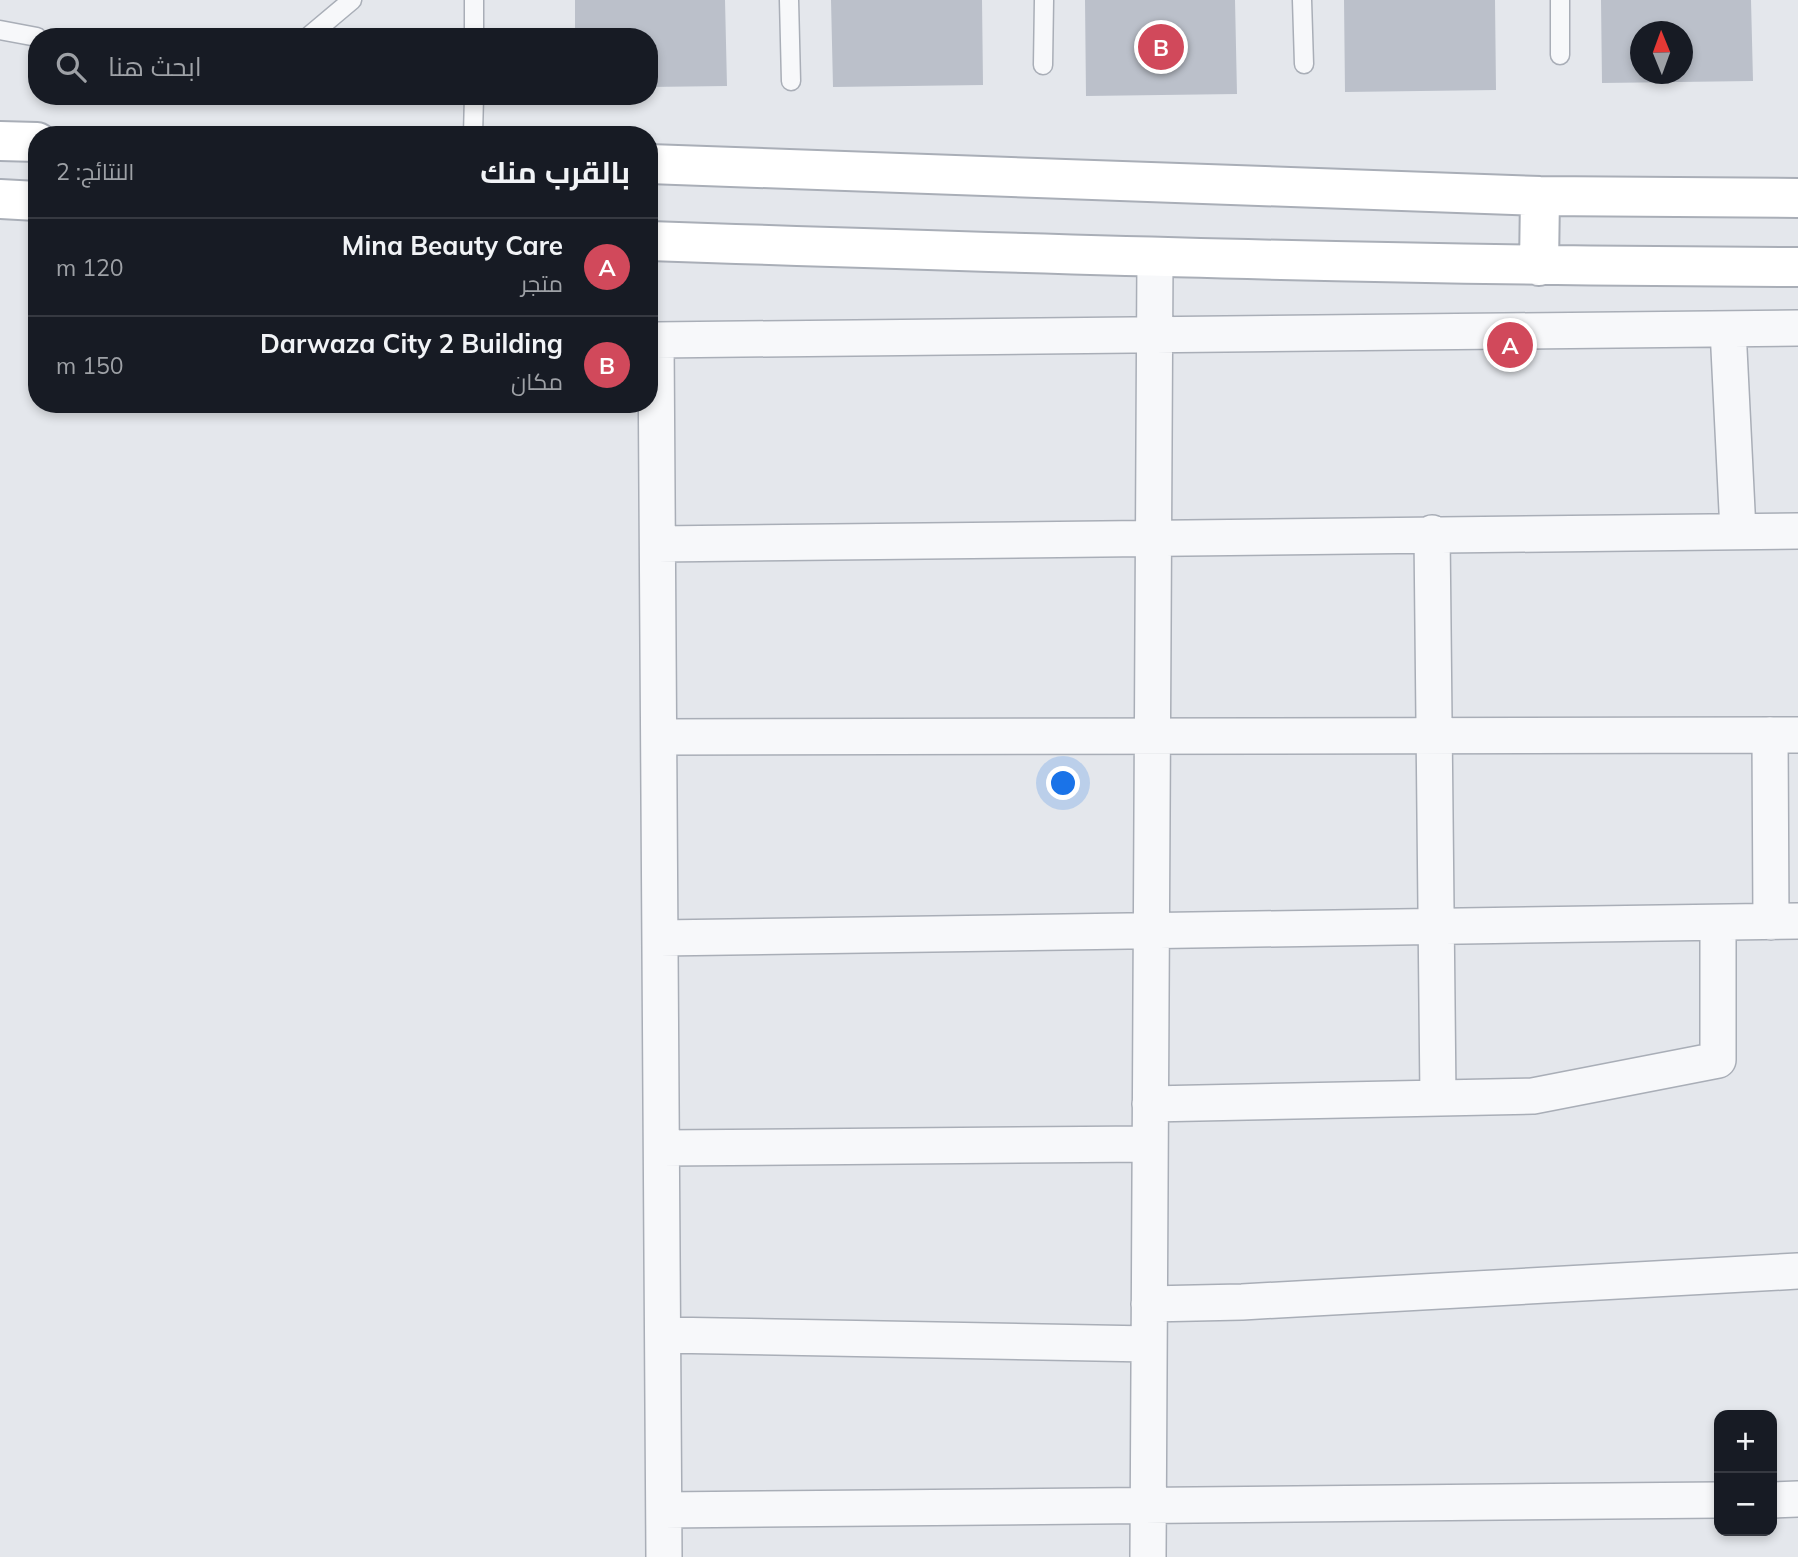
<!DOCTYPE html>
<html lang="ar">
<meta charset="utf-8">
<style>
:root{--surface:#171b24;--page:#20242c;--text:#f1f3f6;--muted:#9ea1a6;--line:#363941;--accent:#d1495b}
body{margin:0;font-family:Mulish,Cairo,sans-serif;background:var(--page);color:var(--text);direction:rtl}
.controls{position:absolute;right:21px;bottom:21px;display:grid;overflow:hidden;border-radius:14px;box-shadow:0 4px 10px #0003}
.controls button{width:63px;height:63px;display:grid;place-items:center;padding:0;border:0;border-bottom:2px solid var(--line);background:var(--surface);color:var(--text);font:35px sans-serif}
.compass{position:absolute;left:1630px;top:21px;width:63px;height:63px;border-radius:50%;background:var(--surface);box-shadow:0 4px 10px #0003;rotate:359deg}
.you{position:absolute;left:1064px;top:784px;width:24px;height:24px;margin:-18px;border:5px solid #fff;border-radius:50%;background:#1a73e8;box-shadow:0 0 0 10px #1a73e833}
.badge{display:grid;place-items:center;width:46px;height:46px;border-radius:50%;background:var(--accent);color:#fff;font-size:23px;font-weight:700}
.pin{position:absolute;translate:-50% -50%;border:4px solid #fff;box-shadow:0 2px 7px #0006}
.list{margin:0;padding:0;list-style:none}
h2{display:flex;justify-content:space-between;align-items:center;height:91px;margin:0;padding:0 28px;font-size:30px}
h2 small{font-size:23px;font-weight:400;color:var(--muted)}
.list li{display:grid;grid-template-columns:46px 1fr auto;gap:21px;align-items:center;box-sizing:border-box;height:98px;padding:0 28px;border-top:2px solid var(--line)}
.list b{display:block;font-size:26px;white-space:nowrap}
.list p{margin:0;font-size:23px;white-space:nowrap;color:var(--muted)}
.list em{font-size:23px;font-style:normal;color:var(--muted)}
.icon{flex:none;width:38px;height:38px;fill:none;stroke:currentColor;stroke-width:2;stroke-linecap:round;stroke-linejoin:round}
.map{position:relative;flex:none;width:1798px;height:1557px;overflow:hidden;direction:ltr}
.search{position:absolute;background:var(--surface);box-shadow:0 4px 10px #0003;left:28px;top:28px;width:630px;height:77px;display:flex;align-items:center;gap:18px;box-sizing:border-box;padding:0 24px;border-radius:28px;color:var(--muted);font-size:26px}
.panel{position:absolute;background:var(--surface);box-shadow:0 4px 10px #0003;left:28px;top:126px;width:630px;height:287px;border-radius:28px;direction:rtl}
.map>svg:first-child{display:block}
</style>
<div class="map">
<svg width="1798" height="1557" viewBox="0 0 1798 1557">
<rect width="100%" height="100%" fill="#e4e7ec"/>
<path fill="#bbc0ca" fill-rule="evenodd" d="M575 0H725L727 86 649 87V37H575Z
M831 0H982L983 85 833 87Z
M1085 0H1235L1237 94 1086 96Z
M1344 0H1495L1496 90 1345 92Z
M1601 0H1751L1753 81 1602 83ZM1640 32H1682V74H1640Z"/>
<g fill="none" stroke-linecap="round" stroke-linejoin="round">
<g stroke="#a9aeb7" stroke-width="21">
<path id="service" d="M789 0 791 81
M1302 0 1304 64
M1560 0V55
M0 30 37 37
M308 37 352 0
M474 37V0
M1043 65 1044 0
M473 135 474 96"/>
</g>
<g stroke="#a9aeb7" stroke-width="38">
<path id="minor" d="M1728 329 1738 531
M1432 533 1438 1098
M658 544 1798 531
M1770 735 1771 922
M659 737 1798 735
M660 938 1798 921
M1150 1104 1533 1096 1718 1060V923
M662 1148 1150 1144
M1149 1304 1242 1302 1798 1271
M663 1335 1149 1344
M1772 1500 1798 1499
M664 1510 1719 1500
M664 1557 656 340 1798 328
M1148 1557 1155 258"/>
</g>
<g stroke="#a9aeb7" stroke-width="42">
<path id="secondary" d="M0 141 37 142
M649 164 1540 196 1798 198
M0 199 37 201
M649 241C1032 254 1415 266 1798 267
M1539 266 1540 196"/>
</g>
<use href="#service" stroke="#f7f8fa" stroke-width="18"/>
<use href="#minor" stroke="#f7f8fa" stroke-width="35"/>
<use href="#secondary" stroke="#fff" stroke-width="38"/>
</g>
</svg>
<div class="controls">
<button>+</button>
<button>−</button>
</div>
<svg class="compass" viewBox="-18 -18 36 36"><path d="M0-13l5 13h-10z" fill="#e53935"/><path d="M0 13l5-13h-10z" fill="#9ea1a6"/></svg>
<div class="you"></div>
<div class="pin badge" style="left:1510px;top:345px">A</div>
<div class="pin badge" style="left:1161px;top:47px">B</div>
<div class="search"><svg class="icon" aria-label="search" viewBox="0 0 24 24"><circle cx="10" cy="10" r="6"/><path d="M15 15l6 6"/></svg>ابحث هنا</div>
<section class="panel">
<h2>بالقرب منك<small>النتائج: 2</small></h2>
<ul class="list">
<li><span class="badge">A</span><div><b>Mina Beauty Care</b><p>متجر</p></div><em>120 m</em></li>
<li><span class="badge">B</span><div><b>Darwaza City 2 Building</b><p>مكان</p></div><em>150 m</em></li>
</ul>
</section>
</div>
